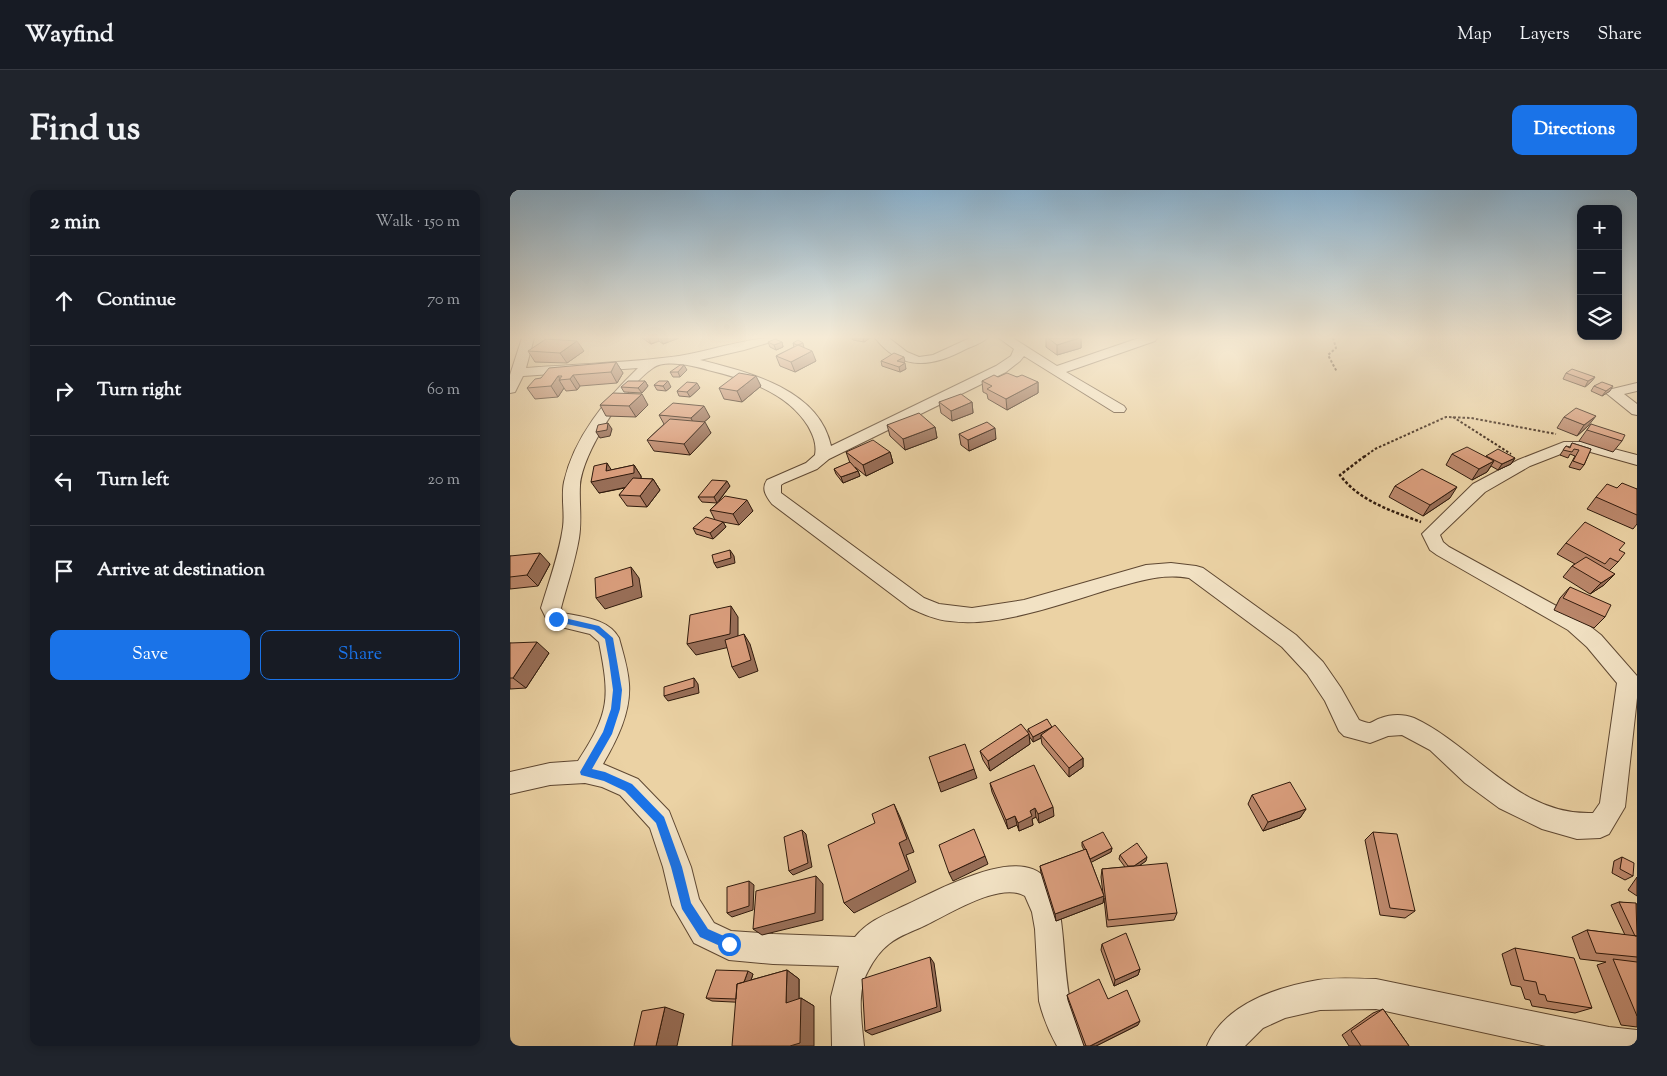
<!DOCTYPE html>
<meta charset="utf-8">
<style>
:root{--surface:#171b24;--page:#20242c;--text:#f1f3f6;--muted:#9ea1a6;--line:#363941;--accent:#1a73e8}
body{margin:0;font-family:"Sorts Mill Goudy",serif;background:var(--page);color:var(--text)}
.controls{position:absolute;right:15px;top:15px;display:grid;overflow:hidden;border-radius:10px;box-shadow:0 2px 8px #0003}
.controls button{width:45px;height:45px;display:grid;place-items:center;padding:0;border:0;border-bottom:1px solid var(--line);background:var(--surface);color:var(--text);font:25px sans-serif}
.stop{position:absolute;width:15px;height:15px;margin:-11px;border:4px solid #1a73e8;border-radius:50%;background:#fff}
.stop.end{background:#1a73e8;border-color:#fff;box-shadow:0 1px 5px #0008}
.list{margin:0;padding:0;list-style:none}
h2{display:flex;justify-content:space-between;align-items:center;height:65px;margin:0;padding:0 20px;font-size:21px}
h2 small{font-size:16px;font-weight:400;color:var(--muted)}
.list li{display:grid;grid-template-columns:32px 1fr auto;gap:15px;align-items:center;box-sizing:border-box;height:90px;padding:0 20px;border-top:1px solid var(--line)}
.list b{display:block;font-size:19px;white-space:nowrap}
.list em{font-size:16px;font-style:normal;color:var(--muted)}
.actions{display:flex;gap:10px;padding:15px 20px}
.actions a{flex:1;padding:11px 0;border:1px solid var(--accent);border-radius:10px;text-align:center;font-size:18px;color:var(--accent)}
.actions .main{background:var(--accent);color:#fff}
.icon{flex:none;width:28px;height:28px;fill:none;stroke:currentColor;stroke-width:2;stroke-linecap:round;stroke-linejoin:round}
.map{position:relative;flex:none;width:1127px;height:856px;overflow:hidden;border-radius:10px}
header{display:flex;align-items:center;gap:30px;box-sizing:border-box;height:70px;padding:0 25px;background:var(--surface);border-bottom:1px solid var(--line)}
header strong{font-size:24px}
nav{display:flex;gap:28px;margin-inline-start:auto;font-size:18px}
.intro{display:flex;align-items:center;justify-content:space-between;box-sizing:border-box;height:120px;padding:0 30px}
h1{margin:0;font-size:35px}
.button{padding:12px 22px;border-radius:10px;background:var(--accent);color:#fff;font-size:18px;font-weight:700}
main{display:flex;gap:30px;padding:0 30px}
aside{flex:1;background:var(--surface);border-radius:10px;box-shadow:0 2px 8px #0003}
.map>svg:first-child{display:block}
</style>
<header>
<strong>Wayfind</strong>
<nav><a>Map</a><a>Layers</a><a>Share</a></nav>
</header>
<div class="intro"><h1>Find us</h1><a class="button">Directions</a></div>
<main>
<aside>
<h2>2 min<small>Walk · 150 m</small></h2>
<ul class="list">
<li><svg class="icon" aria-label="ahead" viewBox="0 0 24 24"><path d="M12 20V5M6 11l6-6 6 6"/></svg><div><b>Continue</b></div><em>70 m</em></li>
<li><svg class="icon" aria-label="right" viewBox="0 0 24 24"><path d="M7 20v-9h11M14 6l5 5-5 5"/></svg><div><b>Turn right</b></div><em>60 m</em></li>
<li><svg class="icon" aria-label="left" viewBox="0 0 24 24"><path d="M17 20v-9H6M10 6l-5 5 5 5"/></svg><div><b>Turn left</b></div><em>20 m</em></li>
<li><svg class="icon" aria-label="arrive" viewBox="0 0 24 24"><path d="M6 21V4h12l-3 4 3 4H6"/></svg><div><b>Arrive at destination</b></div></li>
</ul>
<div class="actions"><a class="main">Save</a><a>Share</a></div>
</aside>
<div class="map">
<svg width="1127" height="856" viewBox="0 0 1127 856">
<rect width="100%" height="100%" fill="#ebd2a4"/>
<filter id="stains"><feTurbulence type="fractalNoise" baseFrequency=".004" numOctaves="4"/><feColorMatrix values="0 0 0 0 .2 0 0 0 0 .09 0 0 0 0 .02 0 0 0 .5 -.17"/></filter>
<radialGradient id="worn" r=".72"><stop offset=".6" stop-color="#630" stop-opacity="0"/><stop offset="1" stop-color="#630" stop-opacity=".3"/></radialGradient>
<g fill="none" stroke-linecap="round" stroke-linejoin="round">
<g stroke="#5f4832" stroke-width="2">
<path id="minor" d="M12 148H24L16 178C67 174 118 173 169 166 201 161 235 148 266 148L264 151 234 160 190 170C238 182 309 199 321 256L486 176 501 166 504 159 489 148H503L547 176 629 148H647L645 151 556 182 614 216 616 219 614 222H604L514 166 510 171 496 182 319 269 307 279 274 293 271 295V303L414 408 429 414 462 418 514 410 636 375 661 373 686 376 693 378 786 445 813 472 831 498 849 530C852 531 857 533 860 533 863 532 867 529 871 528 881 524 894 524 904 528 966 557 1008 626 1083 623L1090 613 1107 493 1077 457 1058 440 927 365 920 360 912 344 963 294 1008 270 1054 252H1077L1127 265V275L1077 261 1061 260 1020 276 975 302 930 345 933 352 939 357 1072 430 1091 445 1127 486V508L1115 617 1099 644 1090 648 1067 649 1032 639 989 618 955 593 920 560 892 545 878 546 860 553 834 546 829 541 815 511 797 484 772 457 679 388C653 383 629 391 604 398 556 412 490 438 440 431 426 430 413 424 400 418L262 314C256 306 251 299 257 290L296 273 305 265C307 254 303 245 298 236 277 202 235 189 198 180 184 176 155 169 143 178 115 197 73 262 70 295 69 313 72 330 69 348 65 372 57 395 51 418L53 423C73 427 99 429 109 448 113 463 118 478 119 494 121 522 107 550 93 574L128 589 159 621 181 677 189 709 204 733 221 741 263 744 345 747C359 730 377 724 396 715 413 707 430 698 448 691 570 640 545 731 560 811 563 827 574 841 580 856H547C539 842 533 827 529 811L525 739 522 722 515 706C491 691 439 724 416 735 404 741 390 745 379 754 370 761 363 771 358 781 346 802 352 833 354 856H322L321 807 329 776 263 774 219 770 184 753 162 715 153 677 140 638 110 605 92 597 75 593 40 595 0 604V582L40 573 68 571C100 522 100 508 89 452L80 444 39 434 31 418C39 391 49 365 53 337 55 322 51 307 54 292 64 247 96 209 128 178L13 186 5 202 0 203V185Z
M365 148H379L397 162 409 167 423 165 460 148H477C472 153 463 156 456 159 422 177 392 182 365 148Z
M1127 193V201L1114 204 1127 214V225L1122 224 1096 203 1098 200Z
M866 789 1099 837 1127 840V856H1036L866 819 810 820 775 828 753 838 735 856H697C714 814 767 797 808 790 827 787 847 789 866 789Z"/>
</g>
<path stroke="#301a0c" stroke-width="2" stroke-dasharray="2.5 2" stroke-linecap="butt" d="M823 148 826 158 818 165 827 182
M943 227 1001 264
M854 267 865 259 936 227 961 228 1046 244"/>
<path stroke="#301a0c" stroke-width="2.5" stroke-dasharray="3 2" stroke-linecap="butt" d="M855 266 830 285C849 311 882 321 911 332"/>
<use href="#minor" fill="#f2e2c4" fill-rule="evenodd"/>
</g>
<path fill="#bb876b" stroke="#301a0c" d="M132 148H169L153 154 149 151 141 154Z
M342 148H360L354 152 343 150Z
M536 148H571V158L547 165 536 157Z
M258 152H272L273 157 266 160 260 157Z
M283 153 294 158 306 171 285 182 270 176 266 166 284 157Z
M18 161H74L57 173 25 172Z
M371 171 395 172 393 173 396 179 390 182 372 176Z
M106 172 113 183 107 193 70 196 67 200 56 201 54 198 48 207 25 209 17 198 31 188Z
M177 180 170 187H163L160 182Z
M1056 183 1085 187 1081 192 1075 197 1053 189Z
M488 187H507L528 192V203L497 220 478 209 477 204 473 202 472 191Z
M135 191 138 196 132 203 114 202 111 197Z
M144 195 161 197 156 201 147 200Z
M251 196 232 212 214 209 209 198Z
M1084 196 1100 201 1092 206 1081 201Z
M190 198 180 207 169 206 167 201Z
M429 212H462L463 223 442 231 431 223Z
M90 215H138L126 227 96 226Z
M149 225 200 227 194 232 201 243 180 265 144 261 137 250 154 234Z
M1054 227 1078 236 1067 246 1047 238Z
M1081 234 1112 251 1103 262 1069 251Z
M377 235 425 237 427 248 395 260 380 246Z
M449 244 486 249 459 261 451 255Z
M1062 253 1081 259 1074 275 1070 280 1059 277 1065 266 1060 264 1058 268 1050 265 1056 256 1060 257Z
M336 262H380L383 273 356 286 345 277 348 281 350 286 333 293 326 284 324 279 340 273Z
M942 264 975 267 976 266 1005 268 1001 274 988 280 981 276 977 282 962 290 936 275Z
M124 275 131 286V289H143L150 300 137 317 117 316 109 305 115 298 89 303 101 280Z
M220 296 209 311 243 321 229 335 213 332 216 337 203 349 186 344 183 338 205 330 200 320 207 313 192 312 188 307Z
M885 296 940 308 913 326 879 307Z
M1107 298 1127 299V334L1123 339 1077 319 1086 307Z
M1056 353 1109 360 1108 372 1099 381 1094 395 1080 404 1053 387 1062 376 1065 374 1047 364Z
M0 366 40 374 28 396 0 399Z
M1060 397 1095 427 1084 438 1044 420 1050 408Z
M0 453 39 463 16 498 0 499Z
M542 537 573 568V577L559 587 532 554 531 548 523 552 519 546 520 554 480 581 473 570 470 561 518 542V539Z
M480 593 544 626 529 633 526 627 522 629 523 635 509 641 507 635 498 639 482 602Z
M742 605 796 619 790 628 753 641 738 614Z
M863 642 905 721 895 728 870 725 855 650Z
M572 652 602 658 601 662 581 672 593 704 591 687 592 679 615 677 609 669 610 665 636 671 630 675 667 723 664 730 597 737 594 708 593 713 546 731 531 683 530 676 574 660 572 656Z
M1112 667 1123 686 1115 690 1102 683 1104 671Z
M1127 687V706L1118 700Z
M1109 712 1127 714V837L1111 835 1087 775 1096 772 1070 769 1062 747 1077 740 1115 745 1101 715Z
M592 754 630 779 628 785 604 796 591 760Z
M1005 758 1082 818 1065 823 1022 816 1020 810 1015 809 1011 797 1001 795 992 764Z
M277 780 289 789V809L291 808 304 816 202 811 196 808 243 784 241 790Z
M557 805 598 809 628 835 586 856H574L558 810Z
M873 819 899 856H839L832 845 863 823Z"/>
<path fill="#986e57" stroke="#301a0c" d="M138 148H148L149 151 141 154Z
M150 148H169L153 154Z
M353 148H360L354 152Z
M569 148H571V158L547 165V155Z
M67 151 74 161 57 173 50 163Z
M272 152 273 157 266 160 264 155Z
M293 153 294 158 289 160 287 155Z
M302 161 306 171 285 182 281 172Z
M394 167 395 172 388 176 387 171Z
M106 172 113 183 107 193 101 182Z
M395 173 396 179 390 182 389 177Z
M174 175 177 180 170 187 168 182Z
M63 185 70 196 67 200 60 189Z
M48 186 51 190H49L54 198 48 207 41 196Z
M246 186 251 196 232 212 227 201Z
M1085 187 1081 192 1075 197 1078 191Z
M135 191 138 196 132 203 128 198Z
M158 191 161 197 156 201 153 196Z
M528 192V203L497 220 496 209Z
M187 193 190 198 180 207 177 202Z
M1103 196 1100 201 1092 206 1096 201Z
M132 204 138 215 126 227 119 216Z
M462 212 463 223 442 231 441 221Z
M194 216 200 227 186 239 181 228Z
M1086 226 1078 236 1067 246 1074 235Z
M195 232 201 243 180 265 174 254Z
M98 233 102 239 100 246 90 248 86 242Z
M425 237 427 248 395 260 393 249Z
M485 238 486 249 459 261 458 250Z
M380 262 383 273 356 286 353 275Z
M1005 268 1001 274 988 280 992 274Z
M984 271 977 282 962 290 969 279Z
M97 273 104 284 124 275 131 286V294L89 303 81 292 96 281Z
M348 281 350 286 333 293 331 287Z
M143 289 150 300 137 317 130 306Z
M217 291 220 296 207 313 204 307Z
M947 297 940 308 913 326 920 315Z
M237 310 243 321 229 335 223 324Z
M213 332 216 337 203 349 200 343Z
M220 360 224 366 225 373 207 378 204 373Z
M30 363 40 374 28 396 17 385Z
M121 377 129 388 132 407 95 419 86 408Z
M1105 384 1094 395 1080 404 1091 393Z
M221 416 228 427V455L186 465 177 454Z
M234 444 240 454 248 481 229 488 222 477Z
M27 452 39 463 16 498 3 488Z
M184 488 188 494 189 503 158 511 154 506Z
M542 537V542L531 545V548L523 552V547Z
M519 544 520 554 480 581 478 571Z
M573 568V577L559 587V578Z
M464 579 467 588 431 602 428 593Z
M384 614 390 627 404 662 396 665 406 692 344 723 334 713 389 653Z
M543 617 544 626 529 633 528 624Z
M525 618 526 627 522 629 523 635 509 641 508 633 520 621Z
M796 619 790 628 753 641 758 632Z
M505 626 507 635 498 639 496 630Z
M292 640 296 644 302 677 283 685 279 681Z
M602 658 601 662 580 673V669Z
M475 666 478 674 443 691 439 683Z
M637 667 636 671 619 683 620 679Z
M306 686 313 694V730L252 745 243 739Z
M239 691 244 695 243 720 222 727 217 723Z
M594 706 593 713 546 731 545 724Z
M420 767 424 773 431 821 362 845 355 841Z
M630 779 628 785 604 796 605 790Z
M277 780 289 789V820L276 813Z
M238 781 243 784 234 812 228 809Z
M291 808 304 816V856H280Z
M155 817 174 824 167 856H146Z
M630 831 628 835 586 856H580Z"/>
<path fill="#d99d7c" stroke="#301a0c" d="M538 148H569L547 155Z
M36 149 67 151 50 163 18 161Z
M265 149 272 152 264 155 258 152Z
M288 150 293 153 287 155 283 153Z
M288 155 302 161 281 172 266 166Z
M384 163 394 167 387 171 395 173 389 177 371 171Z
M106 172 101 182 63 185 60 189 49 190 52 186H48L41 196 17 198 25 189 31 188 39 178Z
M170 175H174L168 182H160Z
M1062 179 1085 187 1078 191 1056 183Z
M229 183 246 186 227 201 209 198Z
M497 183 507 187 512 185 528 192 496 209 477 199 482 196 472 191 484 185 488 187Z
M118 191H135L128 198 111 197Z
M149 191H158L153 196 144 195Z
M177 192 187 193 177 202 167 201Z
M1092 192 1103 196 1096 201 1084 196Z
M103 203 132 204 119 216 90 215Z
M451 204 462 212 441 221 429 212Z
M163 213 194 216 181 228 149 225Z
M1066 218 1086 226 1074 235 1054 227Z
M409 223 425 237 393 249 377 235Z
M160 229 195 232 174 254 137 250Z
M477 232 485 238 458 250 449 244Z
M98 233 97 240 86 242 88 235Z
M1081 234 1115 245 1112 251 1077 240Z
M363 250 380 262 353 275 336 262Z
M1062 253 1081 259 1074 275 1063 271 1069 260 1064 259 1062 262 1053 260 1056 256 1060 258Z
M957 257 984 271 969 279 942 264Z
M988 259 1005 268 992 274 976 266Z
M340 272 348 281 331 287 324 279Z
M97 273 96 281 124 275V283L81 292 84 276Z
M912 279 947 297 920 315 885 296Z
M123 288 143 289 130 306 109 305Z
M202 290 217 291 204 307H188Z
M1112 293 1127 299V325L1086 307 1097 294 1107 298Z
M215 306 237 310 223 324 200 320Z
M196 327 213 332 200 343 183 338Z
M1075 332 1115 353 1109 360 1115 363 1108 372 1100 368 1095 374 1056 353Z
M220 360 221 368 204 373 202 365Z
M30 363 17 385 0 387V366Z
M1076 367 1105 384 1091 393 1062 376Z
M121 377 123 396 86 408 85 388Z
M1060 397 1101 415 1095 427 1053 408Z
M221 416 220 444 177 454 180 425Z
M234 444 241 470 222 477 215 450Z
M27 452 3 488H0V453Z
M184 488V497L154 506V497Z
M537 529 542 537 523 547 518 539Z
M511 534 519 544 478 571 470 561Z
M545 535 573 568 559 578 531 545Z
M455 554 464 579 428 593 419 567Z
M524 575 543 617 528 624 525 618 520 621 522 626 508 633 505 626 496 630 480 593Z
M780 592 796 619 758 632 742 605Z
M384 614 397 649 389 653 399 680 334 713 318 655 365 633 362 624Z
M464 639 475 666 439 683 429 655Z
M292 640 298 673 279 681 274 647Z
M593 642 602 658 580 669 576 659V660L572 652Z
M863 642 887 644 905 721 880 718Z
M627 653 637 667 624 676H618L610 665Z
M576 659 594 706 545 724 530 676Z
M1112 667 1124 673 1123 686 1110 679Z
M657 673 667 723 598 730 592 679Z
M306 686 305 723 243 739 246 701Z
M239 691V716L217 723V697Z
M1109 712 1126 713 1127 746H1125Z
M1077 740 1127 746V767L1086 763Z
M616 743 630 779 605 790 592 754Z
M1005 758 1064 768 1082 818 1037 811 1035 805 1029 804 1026 792 1014 790Z
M420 767 427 817 355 841 352 789Z
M1103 769 1127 772V826Z
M206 780 238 781 234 792 227 794 226 809 196 808Z
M277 780 276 813 291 808 290 853 280 856H222L227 794Z
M589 789 598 809 617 800 630 831 580 856H576L557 805Z
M155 817 146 856H124L132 821Z
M873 819 899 856H851L841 841Z"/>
<linearGradient id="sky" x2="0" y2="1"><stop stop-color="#8ab4d3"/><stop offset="0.55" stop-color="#f6ebd6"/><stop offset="1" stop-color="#f6ebd6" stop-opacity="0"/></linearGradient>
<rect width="1127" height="268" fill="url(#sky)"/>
<path fill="#1a73e8" d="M46 426 89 436 103 448 112 500 110 519 102 544 82 579 95 582 122 594 154 627 172 677 181 713 198 739 223 750 225 754 223 759 219 760 190 747 172 719 161 677 146 633 115 601 94 591 71 585 70 582 93 542 101 519 103 500 99 471 95 449 84 440 43 431 42 429Z"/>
<rect width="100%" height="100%" filter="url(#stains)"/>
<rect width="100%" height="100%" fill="url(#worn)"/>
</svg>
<div class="controls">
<button>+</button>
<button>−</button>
<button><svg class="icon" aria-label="layers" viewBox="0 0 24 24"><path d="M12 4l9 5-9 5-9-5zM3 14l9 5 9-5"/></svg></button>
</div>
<div class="stop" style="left:219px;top:754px"></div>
<div class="stop end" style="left:46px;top:429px"></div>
</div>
</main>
